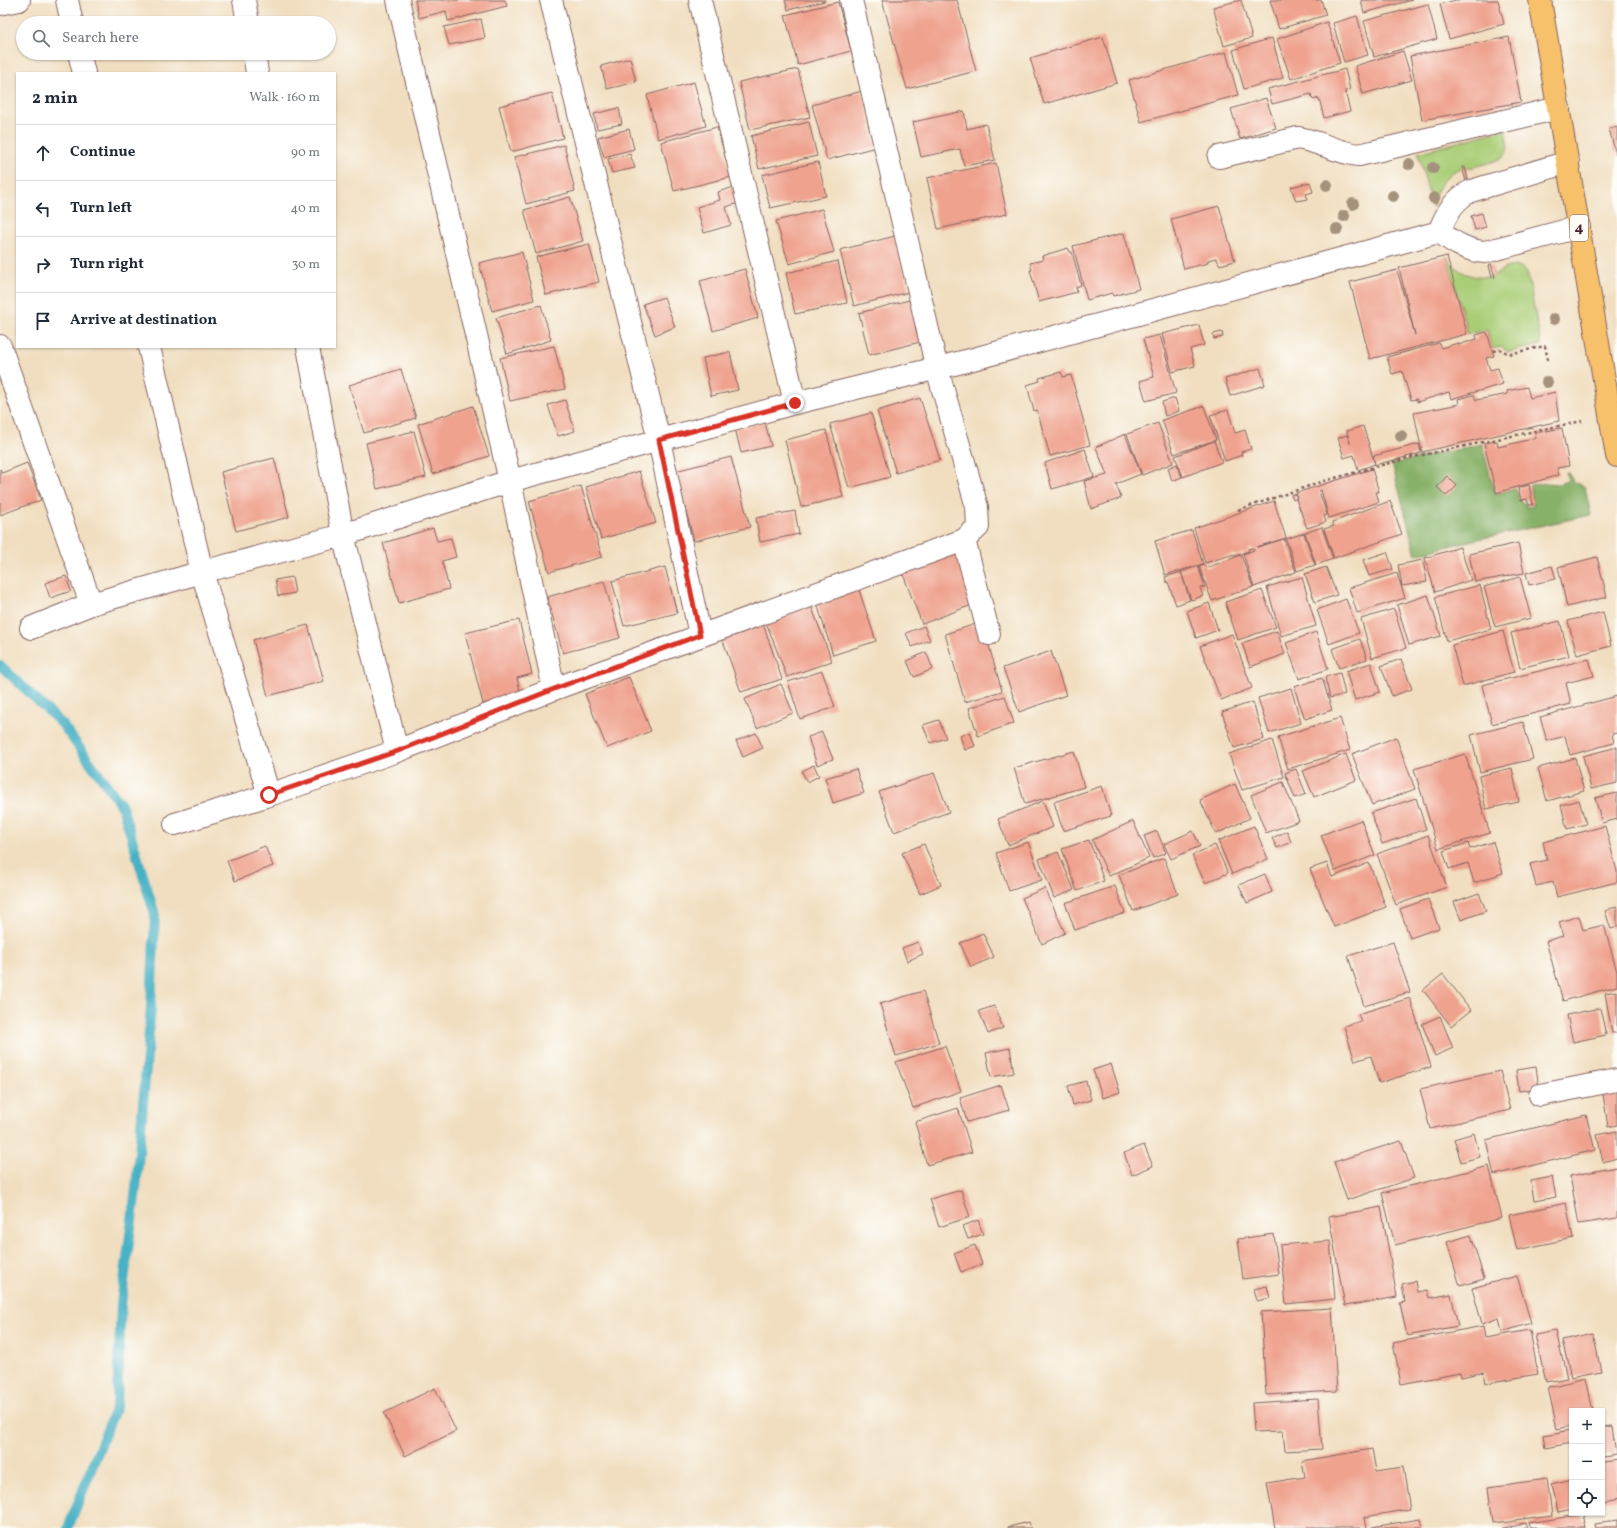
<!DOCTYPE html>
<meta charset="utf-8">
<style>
:root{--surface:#fff;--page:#f2f2f3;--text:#1f2937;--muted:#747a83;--line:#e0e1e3}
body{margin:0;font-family:Vollkorn,serif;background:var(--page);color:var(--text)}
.controls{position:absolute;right:12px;bottom:12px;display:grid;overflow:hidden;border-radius:0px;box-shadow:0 1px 3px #0004}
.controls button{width:36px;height:36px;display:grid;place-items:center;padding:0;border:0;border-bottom:1px solid var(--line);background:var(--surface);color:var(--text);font:20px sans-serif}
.stop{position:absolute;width:12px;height:12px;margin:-9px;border:3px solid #d93025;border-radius:50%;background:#fff}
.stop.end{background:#d93025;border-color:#fff;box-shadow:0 1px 4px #0008}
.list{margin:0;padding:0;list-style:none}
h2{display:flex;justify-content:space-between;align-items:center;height:52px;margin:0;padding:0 16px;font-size:17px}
h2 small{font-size:13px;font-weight:400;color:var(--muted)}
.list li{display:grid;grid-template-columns:26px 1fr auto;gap:12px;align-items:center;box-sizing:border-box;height:56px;padding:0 16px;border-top:1px solid var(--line)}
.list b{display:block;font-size:15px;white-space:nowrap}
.list em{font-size:13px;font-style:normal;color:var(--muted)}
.icon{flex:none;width:22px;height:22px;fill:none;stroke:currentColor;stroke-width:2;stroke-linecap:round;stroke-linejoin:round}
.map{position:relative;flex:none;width:1617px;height:1528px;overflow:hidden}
.search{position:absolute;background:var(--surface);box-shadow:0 1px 3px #0004;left:16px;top:16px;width:320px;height:44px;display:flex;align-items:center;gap:10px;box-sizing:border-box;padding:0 14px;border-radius:22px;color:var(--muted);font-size:15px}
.panel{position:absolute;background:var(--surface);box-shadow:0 1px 3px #0004;left:16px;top:72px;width:320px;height:276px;border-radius:0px}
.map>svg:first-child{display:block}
</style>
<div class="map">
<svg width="1617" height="1528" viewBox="0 0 1617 1528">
<rect width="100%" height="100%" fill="#fdfcf7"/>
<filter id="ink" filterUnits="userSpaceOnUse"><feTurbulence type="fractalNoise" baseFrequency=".025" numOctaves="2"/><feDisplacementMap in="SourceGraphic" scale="8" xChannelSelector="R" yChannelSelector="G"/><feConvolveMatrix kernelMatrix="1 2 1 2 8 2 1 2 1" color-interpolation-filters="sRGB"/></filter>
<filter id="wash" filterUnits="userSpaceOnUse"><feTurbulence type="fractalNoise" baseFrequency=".012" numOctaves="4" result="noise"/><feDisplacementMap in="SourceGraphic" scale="16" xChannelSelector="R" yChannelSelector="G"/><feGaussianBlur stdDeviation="0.9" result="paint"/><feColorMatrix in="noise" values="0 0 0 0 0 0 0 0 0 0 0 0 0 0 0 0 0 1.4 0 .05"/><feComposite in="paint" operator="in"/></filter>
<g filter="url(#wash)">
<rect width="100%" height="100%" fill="#f1dec0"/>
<path fill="#aace77" stroke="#7a7651" d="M1505 129C1506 136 1509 145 1507 151 1504 162 1475 166 1465 169L1462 167 1451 173 1442 182 1436 193 1433 208 1418 153Z
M1447 256C1456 273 1473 279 1492 277 1501 268 1523 259 1528 275L1541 345 1508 352 1501 347 1492 349 1487 330 1468 334Z"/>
<path fill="#87b168" stroke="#68684a" d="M1482 444 1495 494 1516 489 1520 502 1526 504 1527 507 1534 506 1530 485 1547 483 1558 484 1568 481 1566 473H1568L1573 481 1585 487 1591 515 1460 543 1416 555 1392 464Z"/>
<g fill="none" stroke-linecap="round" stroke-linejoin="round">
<path stroke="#47b1c5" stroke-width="10" d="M0 665 62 724 122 806 155 915 151 1007 136 1189 121 1304 117 1404 68 1528"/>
</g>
<g id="blocks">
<path fill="#efa28e" d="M415 0H505L507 6 448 21 446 11 419 18Z
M785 0H825V1L788 10Z
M882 0H957L976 71 907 89Z
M1241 0 1252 38 1224 46 1213 7Z
M1270 0H1321L1326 15 1279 29Z
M1361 0H1412L1364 13Z
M1456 0H1498L1504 24 1449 39 1440 4Z
M838 2 851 51 798 65 785 15Z
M1428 4 1437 39 1374 57 1364 21Z
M1357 16 1368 55 1344 62 1333 23Z
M481 19 485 38 449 45 444 27Z
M1327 22 1340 63 1291 79 1277 39Z
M1103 37 1117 83 1044 104 1030 58Z
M1509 37 1521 102 1422 120 1410 56Z
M1272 38 1283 78 1244 89 1233 50Z
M1403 51 1412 80 1363 94 1355 66Z
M1226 52 1238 95 1141 122 1129 80Z
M630 58 636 82 607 89 601 66Z
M798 69 810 117 750 130 739 82Z
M1345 69 1350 90 1345 91 1350 111 1324 118 1319 98 1313 100 1311 94 1272 104 1268 89Z
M694 82 706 126 658 139 647 95Z
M862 91 876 147 827 160 812 105Z
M552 93 563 138 511 152 499 106Z
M1266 98 1276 128 1240 139 1231 109Z
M619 108 622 124 597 129 594 114Z
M964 111 967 129 986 124 995 160 964 166 960 149 921 157 913 122Z
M809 122 817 156 759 169 751 136Z
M717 127 731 177 674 191 661 142Z
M1617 127V158L1609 129Z
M629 129 634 149 604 157 598 137Z
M564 145 575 191 526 204 514 157Z
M630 154 635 168 612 173 608 159Z
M818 162 826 196 770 208 762 175Z
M996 163 1007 214 938 229 927 178Z
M1462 167H1465L1468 180 1466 181Z
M1310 182 1313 192 1306 194 1308 199 1296 201 1291 187Z
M734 187 739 203 726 207 731 225 704 233 697 207 720 200 718 192Z
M570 197 583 241 536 254 524 210Z
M1219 206 1235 261 1220 265 1216 258 1208 260V263L1184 269 1171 219Z
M822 209 834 252 789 264 776 221Z
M1482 213 1486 227 1475 230 1471 216Z
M1124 233 1139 289 1113 296 1112 293 1087 300 1073 246Z
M895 236 909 292 854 306 840 250Z
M589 244 599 282 546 295 536 257Z
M1068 248 1070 252H1072L1081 285 1076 287 1077 292 1039 302 1030 270H1032L1030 263 1043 260 1042 256Z
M522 252 534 300 492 311 479 263Z
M1447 256 1467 334 1370 359 1350 282 1397 270 1415 335 1399 268Z
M838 261 847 303 795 314 786 273Z
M1491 264 1495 277 1492 278 1489 265Z
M745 269 758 318 713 331 700 281Z
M664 297 675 327 655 335 643 304Z
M913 299 924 341 869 355 859 313Z
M541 305 551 340 507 354 496 318Z
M1199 325 1204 345 1190 349 1195 366 1172 372 1162 334Z
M1222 332 1223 337 1214 339 1213 334Z
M1487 332 1494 356 1486 358 1490 370 1498 368 1503 384 1451 399 1449 392 1417 402V399L1411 400 1402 371 1392 374 1387 357 1439 343 1441 348 1458 343V345L1477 339 1476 335Z
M1160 335 1176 393 1146 401 1140 381 1154 377 1143 339Z
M554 346 565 389 510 401 500 358Z
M730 352 738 390 711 396 703 358Z
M1260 368 1265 385 1230 396 1225 379Z
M401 369 416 418 364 433 349 385Z
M1061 372 1063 377 1071 375 1090 445 1050 456 1037 410 1034 411 1027 385 1040 381 1039 378Z
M1527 387 1530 398 1555 392 1559 421 1422 452 1414 413 1459 404 1458 399 1474 395 1476 400 1498 396 1507 394V391Z
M920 398 940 460 896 473 877 411Z
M1175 398 1179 411 1165 416 1162 402Z
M565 400 575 431 558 436 548 405Z
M473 406 489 456 433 474 418 424Z
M1204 406 1216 440 1174 454 1162 420Z
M1228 410 1235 433 1245 430 1251 449 1241 452 1242 455 1225 461 1210 415Z
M871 413 890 477 849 488 830 424Z
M765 422 771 446 741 453 735 428Z
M1158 423 1173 463 1142 475 1127 434Z
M1363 426 1375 464 1358 470 1354 455 1344 458 1338 438 1347 435 1350 443 1347 431Z
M1562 428 1569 466 1557 468 1559 475 1496 493 1484 443 1497 441 1498 447 1536 438 1535 433Z
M826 430 843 497 801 507 785 440Z
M414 431 426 477 377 489 366 443Z
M1125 434 1141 474 1116 484 1121 498 1091 509 1084 481 1107 475 1096 447Z
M1214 441 1222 462 1183 477 1175 456Z
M1419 444 1421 453 1375 465 1373 456Z
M1085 449 1094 477 1052 489 1045 463Z
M731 457 750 527 694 541 675 471Z
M274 458 289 517 236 531 221 472Z
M27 463 41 500 0 515V469L2 473Z
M1177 464 1182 477 1172 481 1168 468Z
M1372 469 1379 492H1376L1379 502 1329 518 1321 490 1319 491 1327 515 1324 516 1326 522 1307 528 1296 499 1298 498 1296 493Z
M639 471 656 523 601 539 586 487Z
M1447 476 1457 486 1446 496 1437 487Z
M1529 485 1533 505H1529L1527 499 1521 500 1518 488Z
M581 486 602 557 549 572 529 501Z
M1295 494 1297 498 1293 500 1291 495Z
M1274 501 1286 538 1257 547 1284 539 1296 572 1254 587 1243 554 1254 550 1253 548 1248 549 1249 551 1234 556V554L1205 563 1194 528Z
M1390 501 1402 534 1334 558 1324 529 1334 526 1332 522Z
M795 511 799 534 760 542 756 518Z
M1322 527 1333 559 1316 565 1305 533Z
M433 528 437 541 451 538 456 557 442 561 449 589 399 603 383 543Z
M1192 530 1203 564 1165 575 1155 541Z
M1304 533 1315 565 1297 571 1286 539Z
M1518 543 1524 573 1475 582 1469 554Z
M1460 547 1471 580 1435 592 1425 558Z
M957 549 977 603 922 624 901 569Z
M1387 552 1393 569 1369 576 1363 560Z
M1241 555 1253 587 1212 601 1199 566 1204 564 1206 568Z
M1597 557 1607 597 1567 607 1558 567Z
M1423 560 1427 582 1402 586 1398 565Z
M1198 566 1205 587 1200 588 1203 596 1191 600 1181 572Z
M1552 566 1556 579 1529 585 1526 573Z
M665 567 677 613 624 626 612 581Z
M1326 567 1337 595 1315 602 1305 574Z
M1181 572 1190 600 1176 605 1168 582 1167 583 1165 577Z
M1397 573 1405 598 1357 613 1349 588Z
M66 576 71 591 50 598 45 583Z
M292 577 295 593 278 596 275 580Z
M1302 577 1316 626 1281 636 1267 587Z
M1520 577 1531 618 1495 627 1484 587Z
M604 581 620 638 563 653 547 597Z
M857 584 876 641 833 655 815 597Z
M1480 585 1491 629 1447 641 1435 597Z
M1262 590 1276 627 1238 640 1225 602Z
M1428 595 1441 636 1409 645 1397 605Z
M1346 599 1359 633 1329 644 1317 610Z
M809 600 832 661 787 677 764 617Z
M1209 603 1218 630 1196 638 1187 611Z
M1394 609 1406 648 1372 658 1361 619Z
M1603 612 1611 646 1577 655 1568 621Z
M761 618 782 679 741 692 720 632Z
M519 620 532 674 517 678 521 695 483 704 465 633Z
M1560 621 1569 656 1520 668 1511 633Z
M982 622 1002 691 965 702 945 634Z
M308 625 324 681 268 696 253 640Z
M924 626 930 640 912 647 906 633Z
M1277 631 1285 654 1250 667 1242 643Z
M1503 631 1514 672 1463 686 1452 645Z
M1316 632 1328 669 1299 679 1286 643Z
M1232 634 1252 688 1221 700 1200 646Z
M1360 639 1367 659 1339 668 1332 649Z
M1051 651 1066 695 1019 712 1003 668Z
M926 652 933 669 914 677 907 661Z
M1401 659 1412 689 1392 696 1381 666Z
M1589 659 1594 676 1566 683 1571 704 1492 724 1482 685Z
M1371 663 1380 692 1355 700 1346 671Z
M822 671 835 707 800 719 788 682Z
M1340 673 1345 694 1330 698 1325 677Z
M629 677 651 731 607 748 585 694Z
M1322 678 1332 710 1305 719 1294 687Z
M781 684 793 713 757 728 745 699Z
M1291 688 1301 723 1269 733 1258 698Z
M1005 696 1014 723 978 736 969 708Z
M1617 696V733L1612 734 1614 743 1570 755 1565 736 1547 741 1540 717Z
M1253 702 1264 739 1234 748 1222 712Z
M1340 718 1350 750 1288 769 1278 737Z
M939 720 946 738 930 743 923 725Z
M1523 722 1533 759 1480 772 1471 735Z
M822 732 833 759 817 765 808 737Z
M970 732 975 746 965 750 960 736Z
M756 733 763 748 743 757 736 741Z
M1396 737 1415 789 1372 805 1352 754Z
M1272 740 1284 777 1242 790 1229 754Z
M1617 747V783L1591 789 1583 756Z
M1074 751 1084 787 1025 804 1014 768Z
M1346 754 1356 780 1314 797 1303 771Z
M1465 754 1490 833 1438 849 1414 769Z
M1575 758 1584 791 1547 801 1538 768Z
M814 765 819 776 807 782 802 771Z
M1512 768 1519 802 1486 809 1479 776Z
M856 769 864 793 833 803 825 778Z
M1296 769 1306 794 1295 798 1285 773Z
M934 773 949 812 894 832 879 792Z
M1283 782 1299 821 1266 833 1251 795Z
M1235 784 1250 818 1216 834 1200 800Z
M1102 786 1111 816 1063 831 1054 802Z
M1617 793V819L1602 823 1595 798Z
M1416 798 1426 829 1382 844 1371 813Z
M1579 800 1586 824 1567 829 1561 805Z
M1043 801 1053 827 1008 845 998 819Z
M1361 820 1375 855 1335 871 1321 835Z
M1133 821 1149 858 1109 876 1092 840Z
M1254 826 1268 859 1232 874 1218 841Z
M1605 826 1617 871V882L1557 897 1553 882 1536 886 1530 864 1547 860 1543 842Z
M1157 831 1166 853 1153 858 1144 836Z
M1193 831 1200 846 1171 859 1164 844Z
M1287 831 1291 842 1277 848 1272 838Z
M1428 835 1447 887 1396 905 1377 854Z
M1089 840 1104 881 1077 891 1062 849Z
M1028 842 1042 880 1009 891 996 853Z
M1493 842 1503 873 1474 883 1468 863 1449 869 1443 851 1468 843 1470 849Z
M924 844 941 885 920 894 902 853Z
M1215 845 1228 873 1205 883 1192 855Z
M265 846 273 866 235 881 227 861Z
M1058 852 1074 890 1054 898 1039 859Z
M1164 858 1178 894 1133 911 1119 875Z
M1327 863 1332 877 1369 863 1386 907 1334 927 1310 869Z
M1265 874 1272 892 1247 903 1239 885Z
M1115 886 1125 913 1075 930 1065 903Z
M1045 888 1065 933 1042 944 1022 898Z
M1479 893 1486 911 1461 920 1454 902Z
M1428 899 1439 928 1410 938 1400 909Z
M1617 906V927L1611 929 1605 911Z
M1579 916 1583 930 1604 925 1617 972V986L1563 1001 1546 941 1563 936 1559 922Z
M983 933 994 957 971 967 960 943Z
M918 942 923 954 907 961 902 948Z
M1393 942 1410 992 1364 1006 1348 956Z
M1443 974 1471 1010 1451 1026 1423 990Z
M923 991 939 1043 896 1056 880 1004Z
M1617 991V1033H1612L1605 993Z
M1410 998 1431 1067 1379 1083 1371 1056 1355 1061 1344 1026 1361 1021 1358 1014Z
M994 1006 1003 1028 988 1034 979 1011Z
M1600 1008 1606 1035 1573 1042 1567 1015Z
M1440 1016 1453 1048 1435 1056 1422 1024Z
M945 1046 961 1091 913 1108 896 1062Z
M1010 1048 1014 1073 991 1077 986 1053Z
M1111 1064 1120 1092 1103 1098 1093 1070Z
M1536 1067 1539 1088 1519 1091 1516 1070Z
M1500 1071 1510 1110 1430 1129 1420 1089Z
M1086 1081 1091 1100 1073 1105 1068 1086Z
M1001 1085 1009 1110 967 1122 960 1098Z
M1617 1085V1125L1608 1127 1602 1088Z
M958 1108 972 1152 927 1165 915 1122Z
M1586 1115 1595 1150 1494 1175 1486 1140Z
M1617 1131V1158L1603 1162 1597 1135Z
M1474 1133 1480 1157 1461 1162 1454 1139Z
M1401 1141 1414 1178 1347 1200 1334 1162Z
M1144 1145 1153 1166 1132 1175 1124 1153Z
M1489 1166 1502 1218 1395 1245 1382 1193Z
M1617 1167V1218L1579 1224 1570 1176Z
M1552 1177 1556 1197 1534 1201 1531 1181Z
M961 1190 970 1217 939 1227 930 1199Z
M1566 1203 1573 1238 1517 1250 1509 1215Z
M1381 1207 1397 1297 1345 1306 1329 1217Z
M978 1220 983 1234 968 1239 963 1226Z
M1274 1234 1279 1274 1243 1279 1238 1239Z
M1471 1235 1484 1279 1460 1286 1447 1242Z
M1330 1241 1335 1299 1286 1304 1280 1245Z
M975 1245 982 1264 961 1272 954 1253Z
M1517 1276 1531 1323 1502 1332 1499 1318 1482 1324 1472 1288Z
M1415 1281 1417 1292 1427 1290 1429 1298 1451 1294 1458 1326 1407 1336 1400 1303 1405 1302 1402 1284Z
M1267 1286 1270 1298 1257 1301 1254 1289Z
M1332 1308 1337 1391 1266 1395 1261 1312Z
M1483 1326 1485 1338 1530 1330 1538 1374 1486 1383 1484 1372 1461 1377 1460 1373 1401 1384 1393 1343Z
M1556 1331 1567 1378 1546 1382 1535 1335Z
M1593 1333 1601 1371 1571 1377 1562 1340Z
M1586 1378 1593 1411H1572V1426L1557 1429 1548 1387Z
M435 1388 456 1431 405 1456 384 1413Z
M1318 1399 1322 1449 1285 1451 1283 1431 1254 1432 1252 1403Z
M1612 1426 1616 1454 1602 1456V1427Z
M1572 1430V1443L1545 1448 1543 1435Z
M1372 1449 1376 1471 1403 1467 1410 1509 1365 1517 1367 1528H1275L1267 1483 1305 1477 1302 1461Z
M1617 1459V1500L1602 1503V1461Z
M1546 1479 1551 1515 1493 1523 1488 1487Z
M1572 1480V1510L1557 1513 1551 1485Z
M1583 1514 1586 1528H1530L1529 1523Z
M1420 1519 1422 1528H1372V1527Z
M1617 1521V1528H1596L1595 1524Z
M1029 1522 1031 1528H1008V1527Z
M1526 1523 1527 1528H1502V1527Z"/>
</g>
</g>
<g filter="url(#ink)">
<use href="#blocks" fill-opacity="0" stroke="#84625f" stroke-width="1"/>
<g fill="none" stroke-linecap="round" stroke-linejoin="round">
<g stroke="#84625f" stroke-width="24">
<path id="minor" d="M67 0 72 23
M244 0 248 23
M398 0 510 481 554 689
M551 0 659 440 700 635
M700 0 795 403
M0 4 19 0
M79 53 84 73
M254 53 257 73
M1219 157 1298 138C1319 141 1337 153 1359 155L1559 108
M1439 232C1446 214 1454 199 1471 191L1568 162
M1439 232C1453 242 1467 251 1485 252L1579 227
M0 346 91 604
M149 347 202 572 269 795
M308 347 343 535 397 751
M964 540 989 634
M31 628 91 604 202 572 343 535 510 481 795 403 966 361 1439 232
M175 824 269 795 397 751 554 689 964 540 978 527 977 507 937 369 851 0
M1540 1095 1617 1080"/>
</g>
<g stroke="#84625f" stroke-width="24">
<path id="highway" d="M1540 0 1617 456"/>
</g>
<path stroke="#84625f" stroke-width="2.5" stroke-dasharray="3 3" stroke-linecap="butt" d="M1493 351 1500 349 1509 354 1545 346 1548 360
M1238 510 1324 481 1404 459 1582 421"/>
<use href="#minor" stroke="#fff" stroke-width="22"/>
<use href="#highway" stroke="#f7c06b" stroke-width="22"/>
</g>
<g fill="#a5927b">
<circle cx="1409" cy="164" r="6"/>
<circle cx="1433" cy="168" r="6"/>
<circle cx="1327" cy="185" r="6"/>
<circle cx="1393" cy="196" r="6"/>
<circle cx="1434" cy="198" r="6"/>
<circle cx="1353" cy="204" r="6"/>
<circle cx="1344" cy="216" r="6"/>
<circle cx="1337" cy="229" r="6"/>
<circle cx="1554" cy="319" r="6"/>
<circle cx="1547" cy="382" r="6"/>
<circle cx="1401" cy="436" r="6"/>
</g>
</g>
<g fill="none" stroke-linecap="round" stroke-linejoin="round" filter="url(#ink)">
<path stroke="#d93025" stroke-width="5" d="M269 795 398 751 554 689 700 635 659 440 795 403"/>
</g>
<g text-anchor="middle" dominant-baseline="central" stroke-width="3" stroke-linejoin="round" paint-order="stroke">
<rect fill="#fdfcf7" stroke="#806168" stroke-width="1" x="1570" y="215" width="18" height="26" rx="3"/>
<g font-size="15" font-weight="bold" fill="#4a1f2b">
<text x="1579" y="228">4</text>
</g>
</g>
</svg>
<div class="controls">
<button>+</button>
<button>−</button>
<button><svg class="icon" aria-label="locate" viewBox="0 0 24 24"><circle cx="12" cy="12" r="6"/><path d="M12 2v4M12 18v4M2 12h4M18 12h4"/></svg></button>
</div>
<div class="stop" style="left:269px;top:795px"></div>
<div class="stop end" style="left:795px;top:403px"></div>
<div class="search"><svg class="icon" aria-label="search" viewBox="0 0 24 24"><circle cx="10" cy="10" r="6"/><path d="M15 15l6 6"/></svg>Search here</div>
<section class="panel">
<h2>2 min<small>Walk · 160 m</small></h2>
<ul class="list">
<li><svg class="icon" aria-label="ahead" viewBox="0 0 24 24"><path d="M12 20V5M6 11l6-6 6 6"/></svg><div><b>Continue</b></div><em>90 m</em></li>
<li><svg class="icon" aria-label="left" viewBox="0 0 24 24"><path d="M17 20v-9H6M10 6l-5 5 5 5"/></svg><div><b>Turn left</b></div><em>40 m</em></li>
<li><svg class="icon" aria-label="right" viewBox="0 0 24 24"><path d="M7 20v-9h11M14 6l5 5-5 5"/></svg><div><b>Turn right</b></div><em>30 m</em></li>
<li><svg class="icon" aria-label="arrive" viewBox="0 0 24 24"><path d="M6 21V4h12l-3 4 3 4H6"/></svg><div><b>Arrive at destination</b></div></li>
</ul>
</section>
</div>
